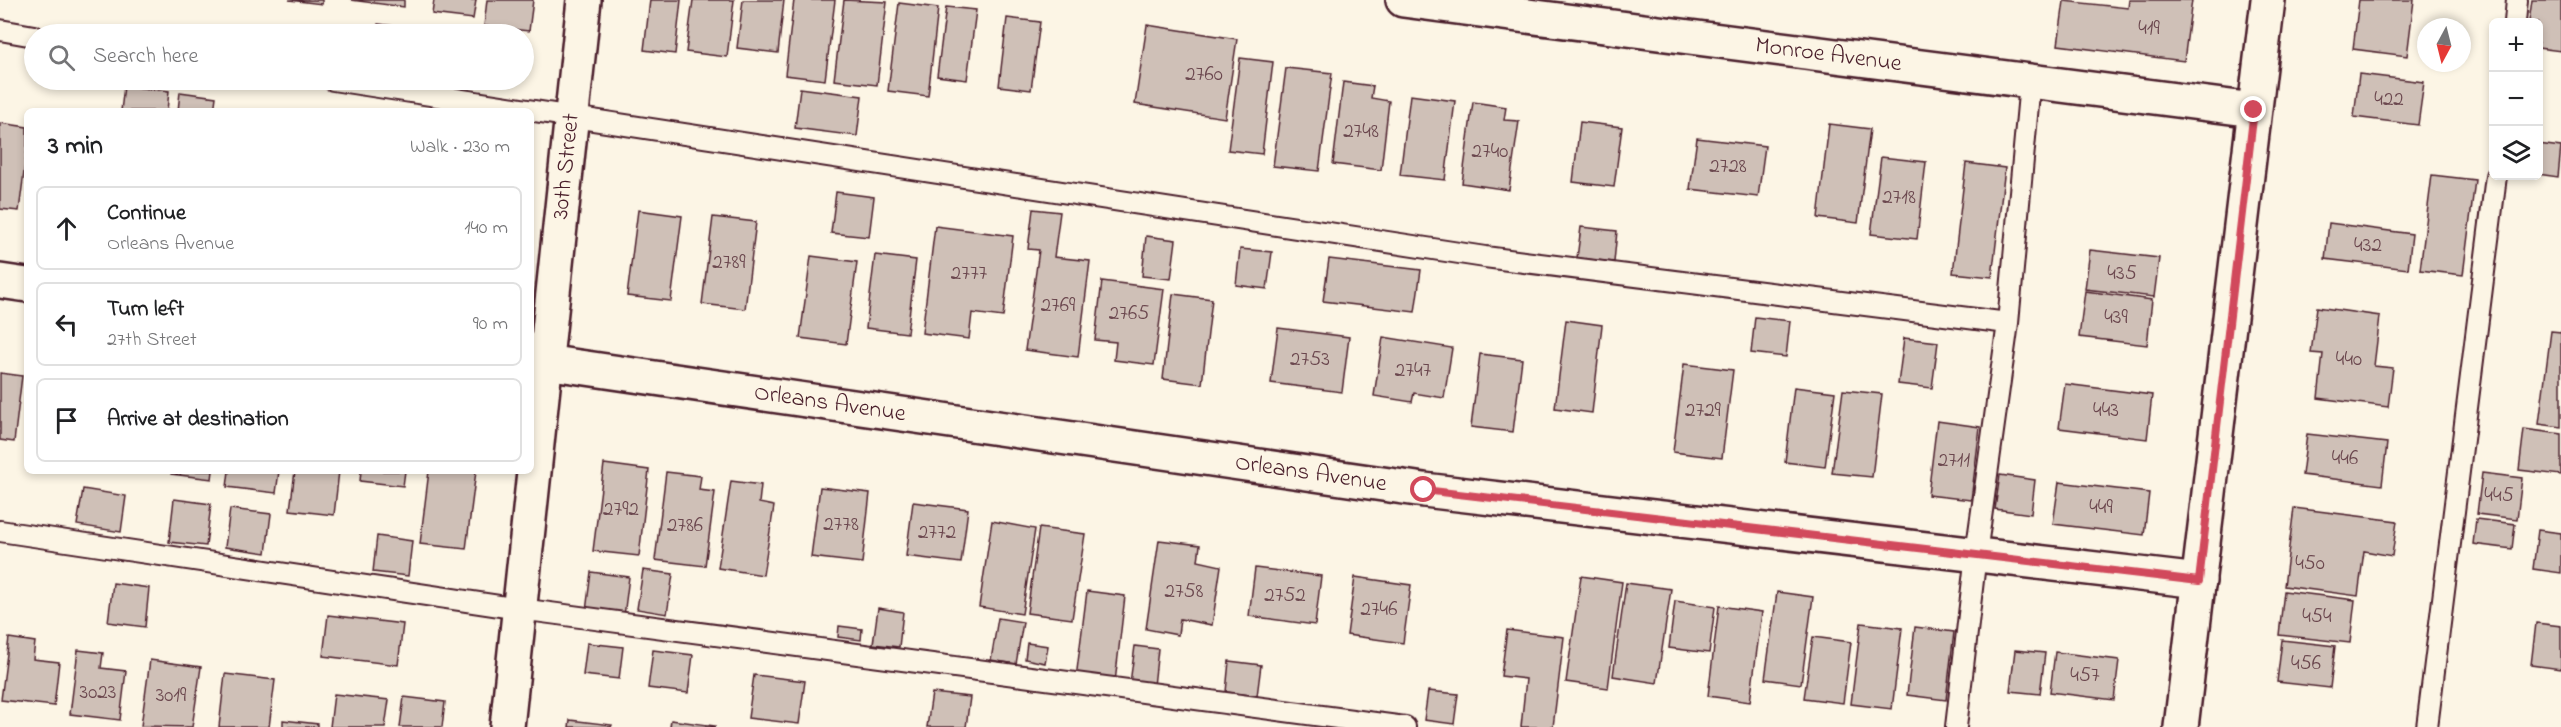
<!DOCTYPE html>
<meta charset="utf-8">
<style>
:root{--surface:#fff;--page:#f2f2f2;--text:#202124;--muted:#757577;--line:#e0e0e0}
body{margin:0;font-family:"Indie Flower",sans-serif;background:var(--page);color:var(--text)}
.controls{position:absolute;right:18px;top:18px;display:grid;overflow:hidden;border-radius:9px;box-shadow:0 3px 9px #0003}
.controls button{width:54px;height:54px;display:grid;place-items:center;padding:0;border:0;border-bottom:2px solid var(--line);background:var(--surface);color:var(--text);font:30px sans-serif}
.compass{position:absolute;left:2417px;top:18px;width:54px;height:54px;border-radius:50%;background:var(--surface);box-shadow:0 3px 9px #0003;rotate:187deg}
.stop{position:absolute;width:18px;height:18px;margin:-14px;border:4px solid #d1495b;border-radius:50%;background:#fff}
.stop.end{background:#d1495b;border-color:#fff;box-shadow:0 2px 6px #0008}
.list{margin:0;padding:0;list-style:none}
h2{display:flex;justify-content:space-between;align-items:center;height:78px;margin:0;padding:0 24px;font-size:26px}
h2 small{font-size:20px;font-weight:400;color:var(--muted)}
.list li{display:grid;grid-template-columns:39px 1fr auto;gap:18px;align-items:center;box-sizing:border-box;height:84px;margin:0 12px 12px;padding:0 12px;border:2px solid var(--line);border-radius:9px}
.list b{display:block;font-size:22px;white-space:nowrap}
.list p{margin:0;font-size:20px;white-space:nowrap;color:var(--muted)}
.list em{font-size:20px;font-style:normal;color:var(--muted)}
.icon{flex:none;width:33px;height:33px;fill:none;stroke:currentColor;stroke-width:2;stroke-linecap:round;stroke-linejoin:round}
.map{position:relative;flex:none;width:2561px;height:727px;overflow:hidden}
.search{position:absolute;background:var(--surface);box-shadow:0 3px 9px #0003;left:24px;top:24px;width:510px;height:66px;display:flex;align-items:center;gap:15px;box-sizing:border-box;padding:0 21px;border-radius:33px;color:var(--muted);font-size:22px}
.panel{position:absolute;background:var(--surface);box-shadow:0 3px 9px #0003;left:24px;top:108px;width:510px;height:366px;border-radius:9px}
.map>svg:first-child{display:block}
</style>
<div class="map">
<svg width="2561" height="727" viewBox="0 0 2561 727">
<rect width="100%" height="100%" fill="#fcf5e5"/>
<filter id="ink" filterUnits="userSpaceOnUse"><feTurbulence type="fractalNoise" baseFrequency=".0167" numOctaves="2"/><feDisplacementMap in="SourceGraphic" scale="12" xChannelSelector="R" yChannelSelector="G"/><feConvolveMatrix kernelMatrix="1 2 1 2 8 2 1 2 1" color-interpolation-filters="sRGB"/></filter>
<g filter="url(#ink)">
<path fill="#cfc0b7" stroke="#4a1f2b" stroke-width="1.5" d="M289 0H322V4Z
M351 0H404V7Z
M434 0H476L473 19 432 14Z
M487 0H533L529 31 484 26Z
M650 0H681L675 54 644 50Z
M693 0H734L727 57 686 52Z
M743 0H784L778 53 737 48Z
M794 0H835L825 80 785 75Z
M844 0 887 2 877 85 834 80Z
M2129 0H2192L2184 61 2058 45 2064 1 2128 8Z
M2359 0H2414L2407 56 2353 49Z
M2532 0H2561V51L2538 48V22H2529Z
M899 3 938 8 928 96 888 91Z
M946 7 976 10 967 80 937 76Z
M1007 18 1040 22 1031 90 999 86Z
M378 24 420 29V34H376Z
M1147 25 1237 39 1225 118 1135 104Z
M1240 58 1273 62 1262 154 1228 150Z
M1286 68 1332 73 1319 171 1273 166Z
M2359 74 2424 82 2418 125 2354 117Z
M431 80H471L470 87 431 82Z
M1343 82 1373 86 1371 98 1389 101 1381 170 1333 164Z
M124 86 169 91 167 111H121Z
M800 88 862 96 857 136 795 128Z
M180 92 216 97 214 111H178Z
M1410 95 1455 101 1445 180 1400 175Z
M1473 102 1506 107 1504 120 1519 121 1509 190 1462 183Z
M1580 122 1622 127 1614 187 1573 182Z
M0 123 27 127V149L19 211 0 209Z
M1829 124 1870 129 1858 223 1818 218Z
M1697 138 1765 146 1758 197 1690 189Z
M2538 144 2561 147 2558 177 2538 174Z
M1881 157 1926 162 1917 239 1871 234Z
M1966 163 2005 168 1992 277 1953 273Z
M2432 175 2475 180 2463 275 2420 270Z
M836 192 874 197 869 237 831 233Z
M1033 209 1060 212 1054 257 1090 261 1078 357 1025 350 1039 250 1028 249Z
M638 210 682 216 671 301 627 296Z
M713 217 756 222 745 309 702 304Z
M2329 223 2412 234 2408 269 2325 259Z
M935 226 1013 236 1003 317 972 313 969 339 922 333Z
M1581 227 1617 231 1614 262 1577 258Z
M1146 236 1176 240 1171 279 1142 276Z
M1240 249 1272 252 1267 289 1236 285Z
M2090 250 2159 258 2154 297 2085 289Z
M875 255 916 260 907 333 866 328Z
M811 256 857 262 846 344 800 338Z
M1329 259 1421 270 1415 312 1323 301Z
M1102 281 1164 289 1154 365 1114 360 1116 342 1095 340Z
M2085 291 2152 300 2147 345 2079 337Z
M1173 294 1212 299 1202 384 1163 379Z
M2317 307 2380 316 2374 366 2393 368 2388 407 2318 398 2323 354 2311 353Z
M1755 317 1790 321 1786 357 1751 353Z
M1566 320 1602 325 1592 413 1555 408Z
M1278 328 1349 337 1342 392 1271 383Z
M2551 331 2561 332V427L2539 424Z
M1383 337 1452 348 1444 398 1414 393 1412 402 1374 396Z
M1904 338 1938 342 1932 388 1898 384Z
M1480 354 1522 359 1513 432 1471 427Z
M1684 364 1733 370 1722 458 1673 452Z
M0 373 22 376 14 442 0 440Z
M2065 384 2152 395 2147 439 2059 428Z
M1794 387 1835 392 1825 467 1785 462Z
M1843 390 1882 394 1872 477 1832 473Z
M1937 421 1980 427 1971 500 1928 495Z
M2524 429 2561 434V475L2519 470Z
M2307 434 2387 443 2382 485 2302 475Z
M604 464 649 470 639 556 593 551Z
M171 471H213L212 479 171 474Z
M229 471H279L276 493 227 487Z
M295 471H339L334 515 290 510Z
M361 471H405L403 486 360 481Z
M429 471H476L466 549 420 544Z
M666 472 701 476 699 490 715 492 705 566 655 560Z
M2482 473 2522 478 2517 519 2477 514Z
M2000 475 2035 480 2031 514 1995 509Z
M731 481 761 485 759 503 774 506 763 575 718 568Z
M2059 482 2149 493 2144 535 2053 524Z
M820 487 870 493 862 563 811 557Z
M83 489 126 496 121 532 77 525Z
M174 499 211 504 206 546 169 542Z
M913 502 968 509 961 563 906 556Z
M2294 508 2397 521 2392 556 2364 551 2358 596 2284 586Z
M230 509 271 514 266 553 225 547Z
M2476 519 2515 524 2512 549 2473 544Z
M992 521 1035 529 1022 614 979 607Z
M1039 528 1085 534 1072 619 1027 613Z
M2538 530 2561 533V573L2533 569Z
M377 536 412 541 408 576 373 572Z
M1159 540 1200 545 1198 561 1221 566 1212 625 1180 619 1178 635 1146 629Z
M1255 568 1321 576 1315 625 1249 616Z
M643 570 673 574 667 614 637 609Z
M591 572 629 577 624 616 586 611Z
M1581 576 1622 582 1608 688 1566 682Z
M1355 577 1411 585 1403 643 1347 635Z
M113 583 149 588 145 627 108 622Z
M1626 583 1671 589 1657 683 1613 676Z
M1087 591 1125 596 1115 682 1076 678Z
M2284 591 2355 600 2350 643 2279 635Z
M1777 592 1813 597 1801 684 1765 679Z
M1675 601 1715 607 1709 653 1669 648Z
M1719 606 1762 612 1750 702 1708 696Z
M878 608 903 612 899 647 873 644Z
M328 615 403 624 398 665 323 656Z
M998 618 1023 622 1016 664 991 660Z
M1861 623 1902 628 1892 709 1851 704Z
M2536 623 2561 626V669L2531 665Z
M839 626 862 629 861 640 838 637Z
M1915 627 1954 632 1946 700 1907 695Z
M1507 630 1564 637 1553 727H1521L1526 679 1501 676Z
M1813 637 1851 642 1843 703 1804 698Z
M9 638 35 642 33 659 59 662 54 706 1 700Z
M2282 640 2335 646 2330 688 2277 682Z
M587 643 623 647 619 679 583 675Z
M1027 643 1048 646 1045 663 1025 659Z
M1135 646 1158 649 1154 686 1130 683Z
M78 650 103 653 101 668 126 671 120 720 70 714Z
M653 650 693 655 688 693 648 688Z
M2015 650 2045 653 2040 694 2010 691Z
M2055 652 2119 660 2114 700 2050 692Z
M150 660 201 667 192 727 141 726Z
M1229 661 1261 665 1257 696 1226 692Z
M225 674 275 680 269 727H219Z
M754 675 805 681 799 724 748 718Z
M1428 691 1458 694 1454 724 1424 720Z
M932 693 970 697 966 727H927Z
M334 694 389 700 385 727H330Z
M404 697 445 702 442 727H400Z
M283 720 318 724V727H283Z
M570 720 612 725 611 727H569Z
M671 720 715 726 714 727H670Z"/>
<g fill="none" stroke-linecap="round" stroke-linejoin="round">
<g stroke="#4a1f2b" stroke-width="24">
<path id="service" d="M2515 22 2517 0
M0 30 34 36
M333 80 1485 257 2008 323
M0 531 520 609 1405 727
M1956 727 1976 554 2008 323 2030 83
M2427 727 2496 176"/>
</g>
<g stroke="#4a1f2b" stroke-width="38">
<g id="minor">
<path id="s1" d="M1403 0 2254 110"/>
<path d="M0 281 27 285"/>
<path id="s2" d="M531 360 1424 490 2199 581"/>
<path id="s3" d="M507 727 584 0"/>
<path d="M2181 727 2268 0"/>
</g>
</g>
<use href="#service" stroke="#fcf5e5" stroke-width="20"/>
<use href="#minor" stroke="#fcf5e5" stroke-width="33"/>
</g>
</g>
<g fill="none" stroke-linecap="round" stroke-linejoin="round" filter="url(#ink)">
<path stroke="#d1495b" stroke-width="8" d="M1424 490 2199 581 2254 110"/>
</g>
<g text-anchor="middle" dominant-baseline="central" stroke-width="5" stroke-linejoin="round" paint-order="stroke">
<g font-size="21" fill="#6b474e">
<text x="2149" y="29">419</text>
<text x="1204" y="75">2760</text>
<text x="2389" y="100">422</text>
<text x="1361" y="132">2748</text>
<text x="1490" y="152">2740</text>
<text x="1728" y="167">2728</text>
<text x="1899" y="198">2718</text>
<text x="2368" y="246">432</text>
<text x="729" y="263">2789</text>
<text x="969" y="274">2777</text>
<text x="2122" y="274">435</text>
<text x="1058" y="306">2769</text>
<text x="1129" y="314">2765</text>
<text x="2116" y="318">439</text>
<text x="1310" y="360">2753</text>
<text x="2349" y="360">440</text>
<text x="1413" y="371">2747</text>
<text x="1703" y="411">2729</text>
<text x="2106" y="411">443</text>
<text x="2345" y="459">446</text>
<text x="1954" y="461">2711</text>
<text x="2499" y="496">445</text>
<text x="2101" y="508">449</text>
<text x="621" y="510">2792</text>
<text x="841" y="525">2778</text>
<text x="685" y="526">2786</text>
<text x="937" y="533">2772</text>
<text x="2310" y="564">450</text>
<text x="1184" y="592">2758</text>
<text x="1285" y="596">2752</text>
<text x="1379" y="610">2746</text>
<text x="2317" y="617">454</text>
<text x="2306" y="664">456</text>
<text x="2085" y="676">457</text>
<text x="98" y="693">3023</text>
<text x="171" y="696">3019</text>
</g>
<g font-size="24" fill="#4a1f2b" stroke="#fcf5e5">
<text stroke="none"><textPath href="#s1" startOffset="429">Monroe Avenue</textPath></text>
<text stroke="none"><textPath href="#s3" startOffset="564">30th Street</textPath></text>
<text stroke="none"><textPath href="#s2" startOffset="302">Orleans Avenue</textPath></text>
<text stroke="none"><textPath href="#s2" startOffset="788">Orleans Avenue</textPath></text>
</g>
</g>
</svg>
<div class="controls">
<button>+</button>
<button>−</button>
<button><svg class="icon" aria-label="layers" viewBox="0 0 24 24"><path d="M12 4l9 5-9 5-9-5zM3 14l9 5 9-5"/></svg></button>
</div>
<svg class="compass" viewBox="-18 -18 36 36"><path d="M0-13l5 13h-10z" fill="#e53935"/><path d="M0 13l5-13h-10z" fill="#757577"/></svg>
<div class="stop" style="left:1424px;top:490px"></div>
<div class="stop end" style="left:2254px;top:110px"></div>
<div class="search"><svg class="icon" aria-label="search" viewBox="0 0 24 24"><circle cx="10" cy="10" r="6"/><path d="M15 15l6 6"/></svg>Search here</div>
<section class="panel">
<h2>3 min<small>Walk · 230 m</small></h2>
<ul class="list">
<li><svg class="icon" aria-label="ahead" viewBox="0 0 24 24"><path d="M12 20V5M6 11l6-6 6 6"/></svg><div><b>Continue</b><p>Orleans Avenue</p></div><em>140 m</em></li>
<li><svg class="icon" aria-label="left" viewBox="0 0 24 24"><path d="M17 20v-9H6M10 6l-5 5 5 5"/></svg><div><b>Turn left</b><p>27th Street</p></div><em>90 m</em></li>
<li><svg class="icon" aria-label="arrive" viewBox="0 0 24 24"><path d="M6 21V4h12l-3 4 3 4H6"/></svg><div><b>Arrive at destination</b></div></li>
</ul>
</section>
</div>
